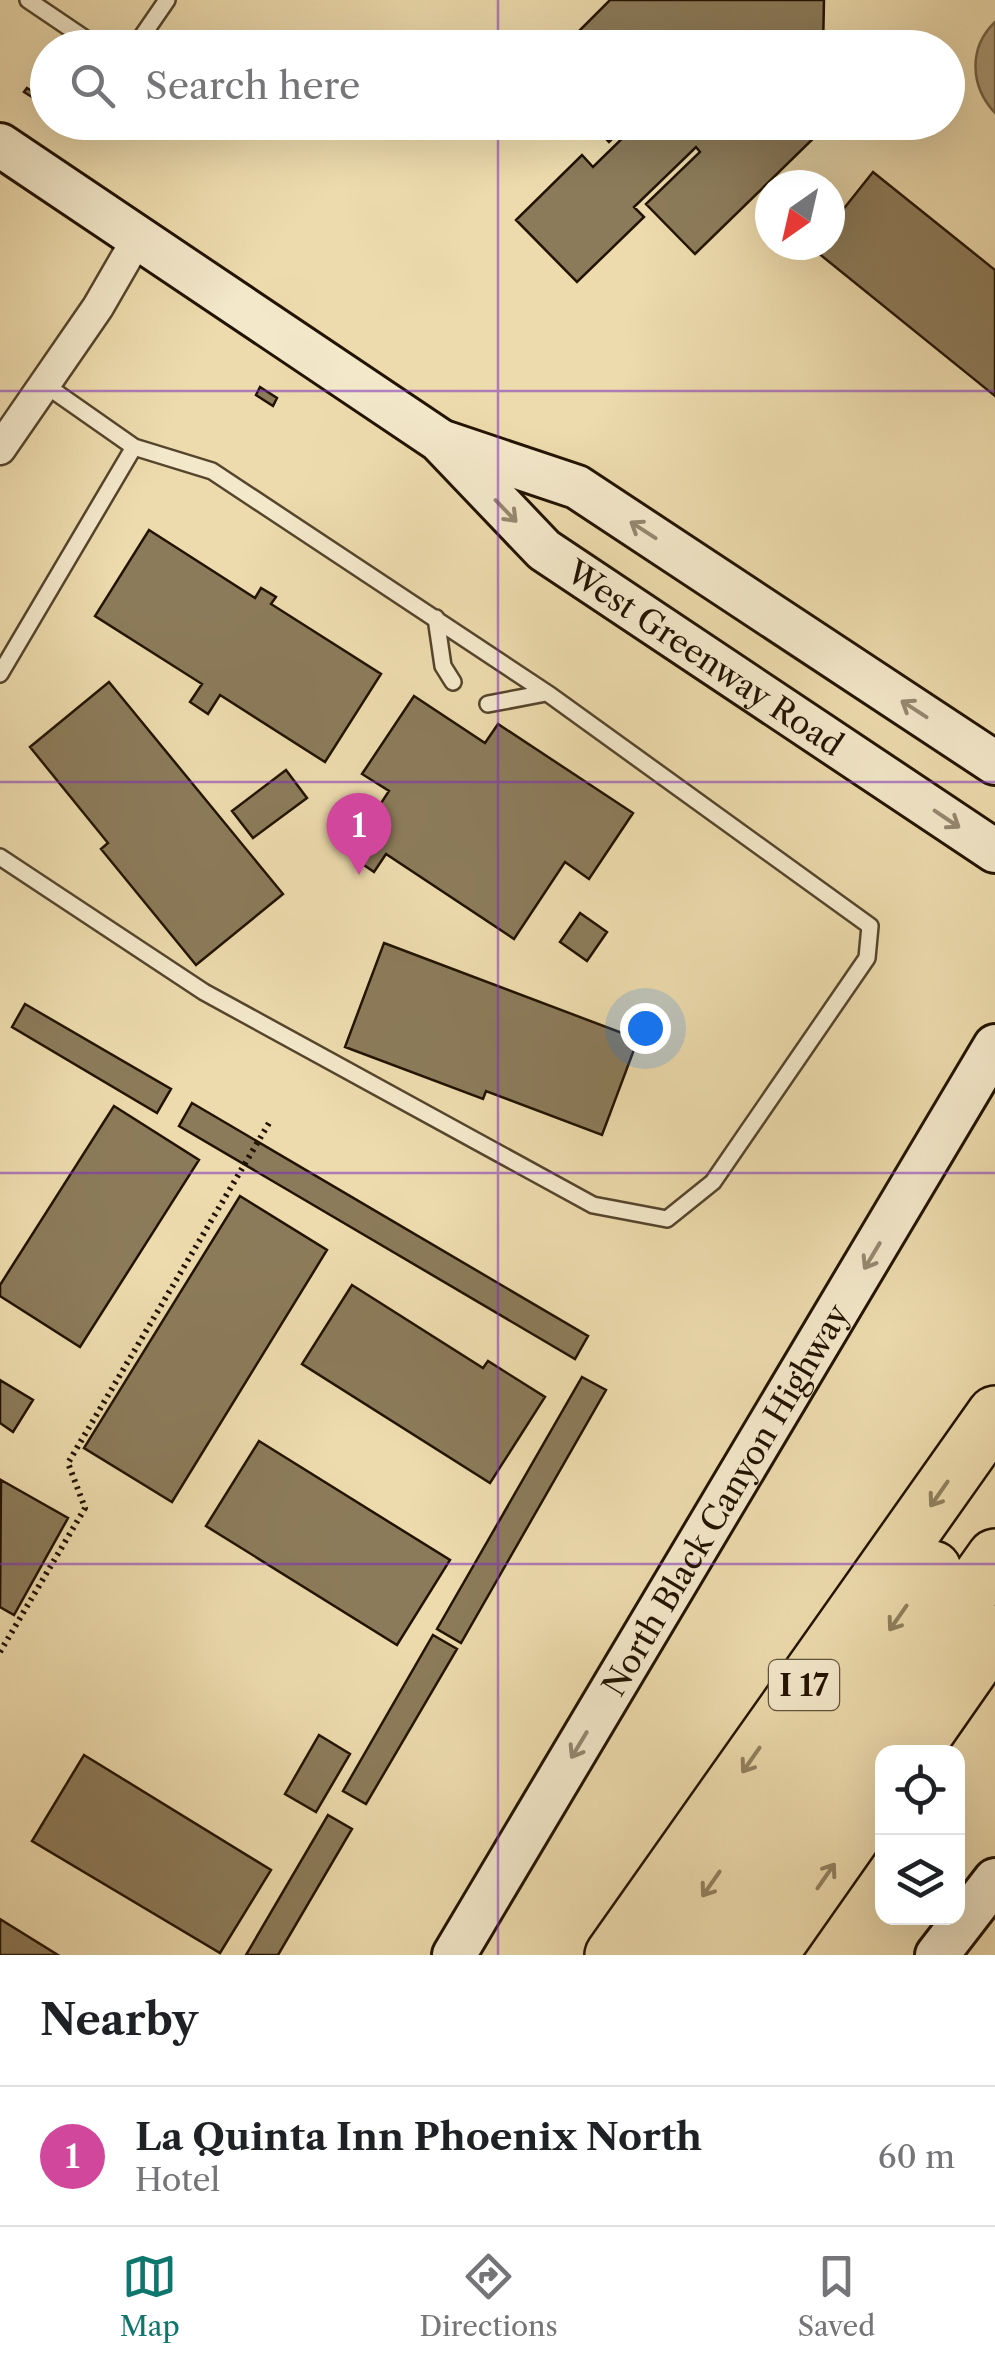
<!DOCTYPE html>
<style>
:root{--surface:#fff;--page:#f6f6f6;--text:#202124;--muted:#757577;--line:#e0e0e0;--accent:#0f766e}
body{margin:0;font-family:"Libre Caslon Text",serif;background:var(--page);color:var(--text)}
.controls{position:absolute;right:30px;bottom:30px;display:grid;overflow:hidden;border-radius:20px;box-shadow:0 10px 40px #0002}
.controls button{width:90px;height:90px;display:grid;place-items:center;padding:0;border:0;border-bottom:2px solid var(--line);background:var(--surface);color:var(--text);font:50px sans-serif}
.compass{position:absolute;left:755px;top:170px;width:90px;height:90px;border-radius:50%;background:var(--surface);box-shadow:0 10px 40px #0002;rotate:214deg}
.you{position:absolute;left:645px;top:1028px;width:35px;height:35px;margin:-25px;border:8px solid #fff;border-radius:50%;background:#1a73e8;box-shadow:0 0 0 15px #1a73e833}
.badge{display:grid;place-items:center;width:65px;height:65px;border-radius:50%;background:var(--accent);color:#fff;font-size:32px;font-weight:700}
.pin{position:absolute;translate:-50% -82px;filter:drop-shadow(0 2px 5px #0008)}
.pin::after{content:'';position:absolute;top:52px;width:35px;height:30px;background:inherit;clip-path:polygon(0 0,100% 0,50% 100%)}
.list{margin:0;padding:0;list-style:none}
h2{display:flex;justify-content:space-between;align-items:center;height:130px;margin:0;padding:0 40px;font-size:42px}
h2 small{font-size:32px;font-weight:400;color:var(--muted)}
.list li{display:grid;grid-template-columns:65px 1fr auto;gap:30px;align-items:center;box-sizing:border-box;height:140px;padding:0 40px;border-top:2px solid var(--line)}
.list b{display:block;font-size:38px;white-space:nowrap}
.list p{margin:0;font-size:32px;white-space:nowrap;color:var(--muted)}
.list em{font-size:32px;font-style:normal;color:var(--muted)}
.icon{flex:none;width:55px;height:55px;fill:none;stroke:currentColor;stroke-width:2;stroke-linecap:round;stroke-linejoin:round}
.map{position:relative;flex:none;width:995px;height:1955px;overflow:hidden}
.search{position:absolute;background:var(--surface);box-shadow:0 10px 40px #0002;left:30px;right:30px;top:30px;height:110px;display:flex;align-items:center;gap:25px;box-sizing:border-box;padding:0 35px;border-radius:55px;color:var(--muted);font-size:38px}
.sheet{height:270px;background:var(--surface)}
nav{display:flex;justify-content:space-around;align-items:center;box-sizing:border-box;height:140px;border-top:2px solid var(--line);background:var(--surface);font-size:28px;color:var(--muted)}
nav a{display:grid;justify-items:center;gap:5px}
nav .on{color:var(--accent)}
.map>svg:first-child{display:block}
</style>
<div class="map">
<svg width="995" height="1955" viewBox="0 0 995 1955">
<rect width="100%" height="100%" fill="#eddbad"/>
<filter id="stains"><feTurbulence type="fractalNoise" baseFrequency=".002" numOctaves="4"/><feColorMatrix values="0 0 0 0 .2 0 0 0 0 .09 0 0 0 0 .02 0 0 0 .5 -.17"/></filter>
<radialGradient id="worn" r=".72"><stop offset=".6" stop-color="#630" stop-opacity="0"/><stop offset="1" stop-color="#630" stop-opacity=".3"/></radialGradient>
<path fill="#a89773" stroke="#726245" stroke-width="2.5" d="M995 22V113C970 86 968 48 995 22Z"/>
<path fill="#8c7b5a" stroke="#221301" stroke-width="2.5" d="M610 0H824L823 48H562Z
M27 88 43 98 40 102 24 92Z
M590 122H629L609 142Z
M639 122H822V130L695 254 646 204 700 152 696 147 634 207 644 217 577 282 516 220 582 155 593 167Z
M873 172 995 270V396L812 248 815 245H830V226Z
M260 387 277 398 273 406 256 395Z
M149 530 255 598 261 588 276 597 271 604 381 674 325 762 220 695 208 714 190 702 202 684 95 616Z
M109 682 283 894 196 965 101 849 108 843 30 747Z
M414 696 485 743 498 724 633 813 589 879 565 862 514 939 386 854 374 872 348 854 389 791 362 774Z
M286 770 307 798 253 838 232 811Z
M580 913 607 932 587 961 560 942Z
M384 943 638 1039 602 1135 486 1091 483 1099 345 1047Z
M25 1004 171 1089 157 1113 12 1027Z
M192 1103 588 1336 575 1359 179 1126Z
M114 1106 199 1160 80 1347 0 1296V1285Z
M240 1196 327 1250 172 1502 84 1448Z
M352 1285 483 1368 488 1361 545 1397 490 1483 302 1364Z
M582 1377 606 1390 461 1643 437 1629Z
M0 1380 33 1400 13 1432 0 1423Z
M259 1441 450 1560 397 1645 206 1526Z
M1 1480 68 1518 14 1615 0 1607Z
M433 1635 457 1649 366 1804 343 1791Z
M319 1735 350 1754 316 1812 285 1794Z
M84 1755 271 1870 220 1953 32 1841Z
M328 1815 352 1829 278 1955H246Z
M0 1919 58 1955H0Z"/>
<g fill="none" stroke-linecap="round" stroke-linejoin="round">
<g stroke="#55452c" stroke-width="20">
<path id="service" d="M28 0 99 48
M134 48 167 0
M436 618 443 666 453 682
M0 674 134 447
M488 704 546 693
M0 857 204 992 593 1205 667 1219 713 1182 867 958 870 926 550 695 212 471 134 447 44 384"/>
</g>
<g stroke="#55452c" stroke-width="35">
<path id="minor" d="M0 449 98 307 139 236"/>
</g>
<g stroke="#221301" stroke-width="48">
<g id="secondary">
<path id="s1" d="M0 145 439 440 544 550 995 851"/>
<path d="M446 443 577 487 995 763"/>
<path id="s2" d="M454 1955 995 1046"/>
<path d="M937 1955 995 1880"/>
</g>
</g>
<g stroke="#221301" stroke-width="60">
<path id="motorway" d="M912 1752 995 1633
M613 1955 995 1414
M661 1955 933 1569
M713 1955 995 1557
M769 1955 882 1794"/>
</g>
<path stroke="#221301" stroke-width="6" stroke-dasharray="2.5 5" stroke-linecap="butt" d="M0 1652 85 1508 68 1463 269 1123"/>
<use href="#service" stroke="#f3e8ca" stroke-width="15"/>
<use href="#minor" stroke="#f3e8ca" stroke-width="30"/>
<use href="#secondary" stroke="#f3e8ca" stroke-width="42"/>
<use href="#motorway" stroke="#eddbad" stroke-width="55"/>
</g>
<defs><path id="oneway-shaft" d="M-6 0H5M1.5-3L5.5 0L1.5 3" fill="none" stroke-width="1.6" stroke-linecap="round" stroke-linejoin="round" transform="scale(2.5)"/></defs>
<g stroke="#958870">
<use href="#oneway-shaft" transform="translate(506 511) rotate(46)"/>
<use href="#oneway-shaft" transform="translate(643 530) rotate(-147)"/>
<use href="#oneway-shaft" transform="translate(914 709) rotate(-147)"/>
<use href="#oneway-shaft" transform="translate(947 819) rotate(34)"/>
<use href="#oneway-shaft" transform="translate(872 1256) rotate(121)"/>
<use href="#oneway-shaft" transform="translate(579 1745) rotate(121)"/>
</g>
<g stroke="#928160">
<use href="#oneway-shaft" transform="translate(939 1494) rotate(125)"/>
<use href="#oneway-shaft" transform="translate(898 1618) rotate(125)"/>
<use href="#oneway-shaft" transform="translate(751 1760) rotate(125)"/>
<use href="#oneway-shaft" transform="translate(826 1876) rotate(-55)"/>
<use href="#oneway-shaft" transform="translate(711 1884) rotate(125)"/>
</g>
<path fill="none" stroke="#7b2cbf" stroke-width="2.5" stroke-opacity="0.55" d="M498 0V48M498 122V1955M0 391H995M0 782H995M0 1173H995M0 1564H995"/>
<g text-anchor="middle" dominant-baseline="central" stroke-width="8" stroke-linejoin="round" paint-order="stroke">
<rect fill="#f3e8ca" stroke="#61533d" stroke-width="2.5" x="769" y="1660" width="70" height="50" rx="8"/>
<g font-size="30" font-weight="bold" fill="#221301">
<text x="804" y="1685">I 17</text>
</g>
<g font-size="32" fill="#221301" stroke="#f3e8ca">
<text stroke="none"><textPath href="#s1" startOffset="875">West Greenway Road</textPath></text>
<text stroke="none"><textPath href="#s2" startOffset="530">North Black Canyon Highway</textPath></text>
</g>
</g>
<rect width="100%" height="100%" filter="url(#stains)"/>
<rect width="100%" height="100%" fill="url(#worn)"/>
</svg>
<div class="controls">
<button><svg class="icon" aria-label="locate" viewBox="0 0 24 24"><circle cx="12" cy="12" r="6"/><path d="M12 2v4M12 18v4M2 12h4M18 12h4"/></svg></button>
<button><svg class="icon" aria-label="layers" viewBox="0 0 24 24"><path d="M12 4l9 5-9 5-9-5zM3 14l9 5 9-5"/></svg></button>
</div>
<svg class="compass" viewBox="-18 -18 36 36"><path d="M0-13l5 13h-10z" fill="#e53935"/><path d="M0 13l5-13h-10z" fill="#757577"/></svg>
<div class="you"></div>
<div class="pin badge" style="left:359px;top:875px;background:#d1479c">1</div>
<div class="search"><svg class="icon" aria-label="search" viewBox="0 0 24 24"><circle cx="10" cy="10" r="6"/><path d="M15 15l6 6"/></svg>Search here</div>
</div>
<section class="sheet">
<h2>Nearby<small></small></h2>
<ul class="list">
<li><span class="badge" style="background:#d1479c">1</span><div><b>La Quinta Inn Phoenix North</b><p>Hotel</p></div><em>60 m</em></li>
</ul>
</section>
<nav>
<a class="on"><svg class="icon" aria-label="map" viewBox="0 0 24 24"><path d="M3 6l6-2 6 2 6-2v14l-6 2-6-2-6 2zM9 4v14M15 6v14"/></svg>Map</a>
<a><svg class="icon" aria-label="directions" viewBox="0 0 24 24"><path d="M12 3l9 9-9 9-9-9zM9 14v-3h6M13 9l2 2-2 2"/></svg>Directions</a>
<a><svg class="icon" aria-label="saved" viewBox="0 0 24 24"><path d="M7 4h10v16l-5-4-5 4z"/></svg>Saved</a>
</nav>
